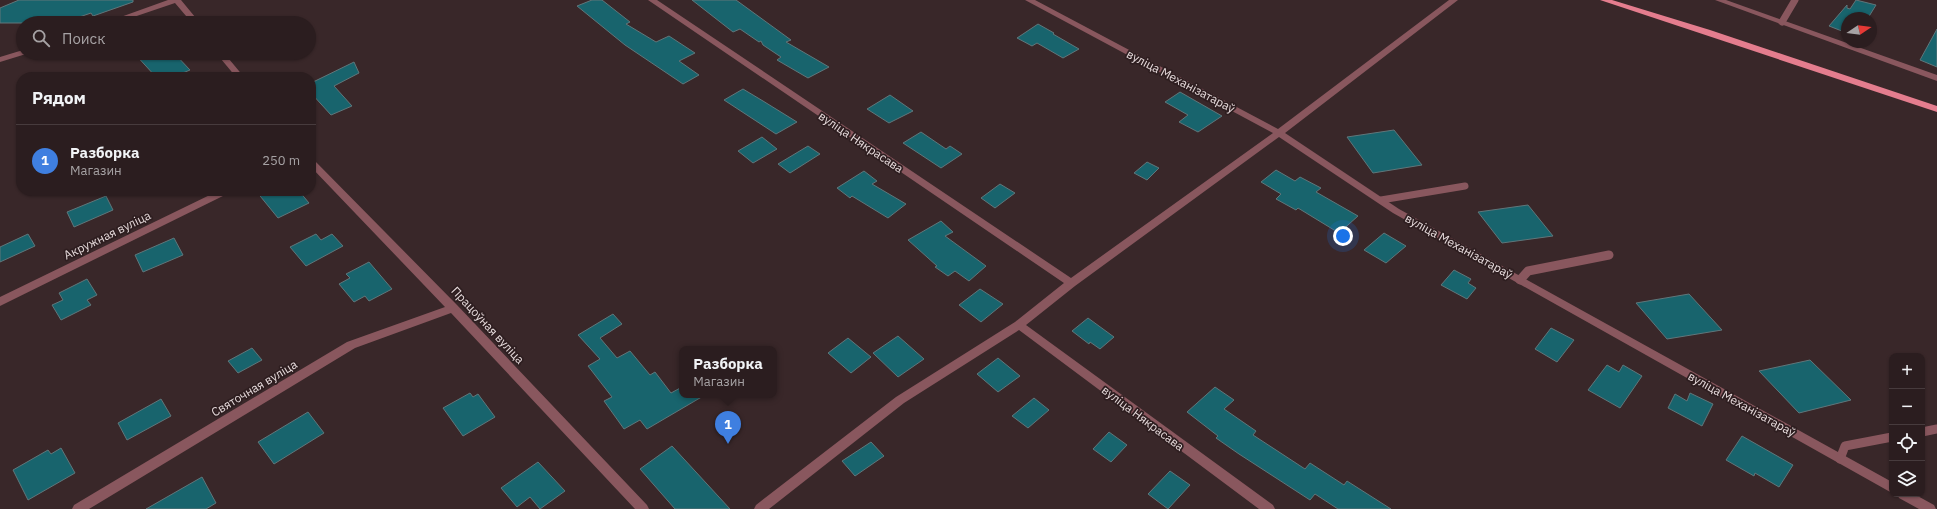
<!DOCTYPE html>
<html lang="ru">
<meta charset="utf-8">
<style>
:root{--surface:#2b1d1f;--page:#372a2c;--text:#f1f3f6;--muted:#a6a2a4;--line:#473b3d;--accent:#53cbda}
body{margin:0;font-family:"IBM Plex Sans",sans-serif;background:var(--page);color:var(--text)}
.controls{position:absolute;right:12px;bottom:12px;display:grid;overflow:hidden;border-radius:8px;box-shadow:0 1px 3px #0004}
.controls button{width:36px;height:36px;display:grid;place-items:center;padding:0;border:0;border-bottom:1px solid var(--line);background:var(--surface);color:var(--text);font:20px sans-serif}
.compass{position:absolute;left:1841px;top:12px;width:36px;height:36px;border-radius:50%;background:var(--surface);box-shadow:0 1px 3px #0004;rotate:77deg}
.you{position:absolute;left:1343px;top:236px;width:14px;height:14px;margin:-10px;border:3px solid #fff;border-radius:50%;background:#1a73e8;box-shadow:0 0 0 6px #1a73e833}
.badge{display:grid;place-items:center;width:26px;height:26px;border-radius:50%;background:var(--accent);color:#fff;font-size:13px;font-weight:700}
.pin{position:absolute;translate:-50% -33px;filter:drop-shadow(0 1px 2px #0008)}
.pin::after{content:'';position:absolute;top:21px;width:14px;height:12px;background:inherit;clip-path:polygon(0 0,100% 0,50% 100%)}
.popup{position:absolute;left:679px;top:346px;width:98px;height:52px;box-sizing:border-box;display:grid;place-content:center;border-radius:8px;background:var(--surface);filter:drop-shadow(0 1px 3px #0005);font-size:13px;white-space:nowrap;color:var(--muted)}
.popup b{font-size:15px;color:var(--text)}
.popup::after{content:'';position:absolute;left:50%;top:100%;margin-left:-8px;border:8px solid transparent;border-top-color:var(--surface)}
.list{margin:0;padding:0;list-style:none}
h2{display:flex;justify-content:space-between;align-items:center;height:52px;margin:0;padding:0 16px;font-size:17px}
h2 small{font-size:13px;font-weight:400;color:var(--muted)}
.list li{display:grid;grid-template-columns:26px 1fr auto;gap:12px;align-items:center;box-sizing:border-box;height:72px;padding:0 16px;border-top:1px solid var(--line)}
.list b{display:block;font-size:15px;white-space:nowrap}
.list p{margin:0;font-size:13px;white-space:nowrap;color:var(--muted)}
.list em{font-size:13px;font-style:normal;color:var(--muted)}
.icon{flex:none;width:22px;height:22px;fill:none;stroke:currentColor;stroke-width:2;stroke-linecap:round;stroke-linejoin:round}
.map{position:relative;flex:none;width:1937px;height:509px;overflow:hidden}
.search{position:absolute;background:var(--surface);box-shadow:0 1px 3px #0004;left:16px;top:16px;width:300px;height:44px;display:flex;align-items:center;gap:10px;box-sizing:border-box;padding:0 14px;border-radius:22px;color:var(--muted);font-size:15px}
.panel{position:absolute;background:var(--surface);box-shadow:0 1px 3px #0004;left:16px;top:72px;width:300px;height:124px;border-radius:16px}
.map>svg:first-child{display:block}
</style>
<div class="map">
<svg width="1937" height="509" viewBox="0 0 1937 509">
<rect width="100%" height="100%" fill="#392729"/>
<path fill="#18646d" stroke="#60767a" d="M19 0H133V2L93 16 91 13 62 23H0V8Z
M592 0H602L630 22 626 24 656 42 669 36 695 53 679 61 699 75 683 84 625 45 577 6Z
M692 0H736L791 40 786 42 829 67 808 78 777 60 781 57 763 45 761 41 759 42 740 29 733 32Z
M1856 0 1876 5 1868 18H1847V33L1829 26 1847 5V8L1850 9Z
M1038 24 1054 33 1053 34 1079 49 1063 58 1037 43 1032 46 1017 38Z
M1937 29V67L1920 60Z
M134 53H174L190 70 173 77H156Z
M354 62 359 73 334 86 352 106 331 115 311 93V83Z
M743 89 763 101 797 122 776 134 724 100Z
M1180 92 1222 116 1198 132 1179 122 1188 115 1165 102Z
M890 95 913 111 889 123 867 109Z
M1394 130 1422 165 1373 173 1347 137Z
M921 132 946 149 950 146 962 154 941 168 903 143Z
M762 137 777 149 753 163 738 151Z
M808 146 820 154 790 173 778 164Z
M1147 162 1159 168 1147 180 1134 173Z
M1276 170 1295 181 1300 177 1321 188 1316 192 1358 216 1339 233 1298 208 1296 210 1276 199 1281 194 1261 182Z
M864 171 877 181 872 184 906 204 888 218 852 196 850 198 837 188Z
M1000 184 1015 193 995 208 981 198Z
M256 191H299L309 203 278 218Z
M106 196 113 210 74 227 67 212Z
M1528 205 1553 236 1502 243 1478 212Z
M941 221 953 232 945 236 986 266 969 281 955 271 948 276 935 267 937 266 908 240Z
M1384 233 1406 246 1386 263 1364 250Z
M28 234 35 246 0 262V247Z
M316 234 321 240 332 234 343 246 306 266 290 247Z
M174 238 183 255 143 272 135 255Z
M369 262 392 289 369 301 365 296 354 302 339 284 350 278 346 274Z
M1454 270 1471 279 1468 283 1476 288 1467 299 1441 285Z
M87 279 97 295 87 300 91 305 61 320 52 305 63 300 59 293Z
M980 289 1003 304 981 322 959 305Z
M1689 294 1722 330 1667 339 1636 303Z
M613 314 622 324 600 338 617 358 630 351 650 375 655 372 671 393 682 387V395H705L647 429 640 420 624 429 604 401 612 397 588 366 600 359 578 335Z
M1088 318 1114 337 1100 349 1090 342 1089 344 1072 331Z
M1551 328 1574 340 1557 362 1535 349Z
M898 336 924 359 898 377 873 353Z
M848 338 871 357 851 373 828 353Z
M252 348 262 360 238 373 228 361Z
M998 358 1020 376 998 392 977 374Z
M1810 360 1851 400 1799 413 1759 371Z
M1607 365 1619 372 1623 365 1642 376 1620 408 1588 390Z
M1215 387 1234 400 1224 409 1256 431 1253 435 1305 469 1310 463 1344 485 1347 481 1391 509H1338L1315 494 1310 500 1239 454 1216 438 1218 436 1187 412Z
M470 393 473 397 478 394 495 417 463 436 443 408Z
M1690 393 1713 404 1702 426 1668 408 1675 394 1687 401Z
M1034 398 1049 410 1028 428 1012 416Z
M161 399 171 416 127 440 118 423Z
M308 412 324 433 274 464 258 442Z
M1109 432 1127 445 1111 462 1093 449Z
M1742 436 1793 465 1779 487 1755 473 1754 476 1726 460Z
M871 442 884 456 855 476 842 461Z
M672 446 730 509H675L640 469Z
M61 448 75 473 28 500 13 470 48 450 51 454Z
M538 462 565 491 540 509 530 497 517 507 501 488Z
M1170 471 1190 485 1168 509 1148 494Z
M202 477 216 503 206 509H146Z"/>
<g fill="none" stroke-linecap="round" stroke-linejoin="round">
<path stroke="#89575e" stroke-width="7" d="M1782 22 1795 0
M1381 200 1465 186"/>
<path stroke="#89575e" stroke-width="9" d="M1520 280 1528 271 1609 255
M1922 432 1937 429
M1840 459 1845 446 1892 437"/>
<path fill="#89575e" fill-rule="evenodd" d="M168 0H181L200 23H192L175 3 116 23H104Z
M648 0H657L1071 278 1273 133 1025 0H1035L1278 129 1449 0H1458L1285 133 1399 209 1892 482V493L1393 213 1279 137 1075 286 1026 325 1273 505 1275 509H1259L1019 330 904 403 769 509H754L756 505 896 397 1015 322 1064 283Z
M1715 0H1726L1937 75V81Z
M23 50V53L26 54 0 62V57Z
M216 53H224L244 77H236Z
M311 159 314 160 457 305 647 505 649 509H635L451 313 355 348 89 509H72L74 505 347 342 445 307 311 167Z
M218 191H231L229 193 0 306V297Z
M1897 494H1914L1934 505 1936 509H1919L1899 498Z"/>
<path fill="#e47d8e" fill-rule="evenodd" d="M1600 0H1612L1710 30 1937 106V112Z"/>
</g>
<g text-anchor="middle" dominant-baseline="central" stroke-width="3.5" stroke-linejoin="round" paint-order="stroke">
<g font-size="12" fill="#e7dbdc" stroke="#2e1e20">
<text transform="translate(1181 81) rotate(28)">вуліца Механізатараў</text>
<text transform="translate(861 142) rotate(34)">вуліца Някрасава</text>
<text transform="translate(107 235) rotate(-26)">Акружная вуліца</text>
<text transform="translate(1459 246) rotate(29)">вуліца Механізатараў</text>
<text transform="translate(488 325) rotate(47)">Працоўная вуліца</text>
<text transform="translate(254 388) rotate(-31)">Святочная вуліца</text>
<text transform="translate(1742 404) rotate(29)">вуліца Механізатараў</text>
<text transform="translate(1143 418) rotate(37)">вуліца Някрасава</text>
</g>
</g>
</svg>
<div class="controls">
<button>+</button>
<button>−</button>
<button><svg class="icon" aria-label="locate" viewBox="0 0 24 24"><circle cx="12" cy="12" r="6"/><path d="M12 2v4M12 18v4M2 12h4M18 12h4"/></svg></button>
<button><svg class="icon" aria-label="layers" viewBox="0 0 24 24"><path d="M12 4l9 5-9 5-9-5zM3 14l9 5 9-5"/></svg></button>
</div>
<svg class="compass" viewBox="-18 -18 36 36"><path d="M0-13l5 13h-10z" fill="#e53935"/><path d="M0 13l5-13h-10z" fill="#a6a2a4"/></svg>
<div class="you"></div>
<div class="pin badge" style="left:728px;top:444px;background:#3f7fe0">1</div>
<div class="popup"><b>Разборка</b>Магазин</div>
<div class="search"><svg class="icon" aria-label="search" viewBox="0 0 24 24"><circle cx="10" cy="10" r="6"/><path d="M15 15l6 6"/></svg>Поиск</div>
<section class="panel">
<h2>Рядом<small></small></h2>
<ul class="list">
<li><span class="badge" style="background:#3f7fe0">1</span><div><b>Разборка</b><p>Магазин</p></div><em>250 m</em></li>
</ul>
</section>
</div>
